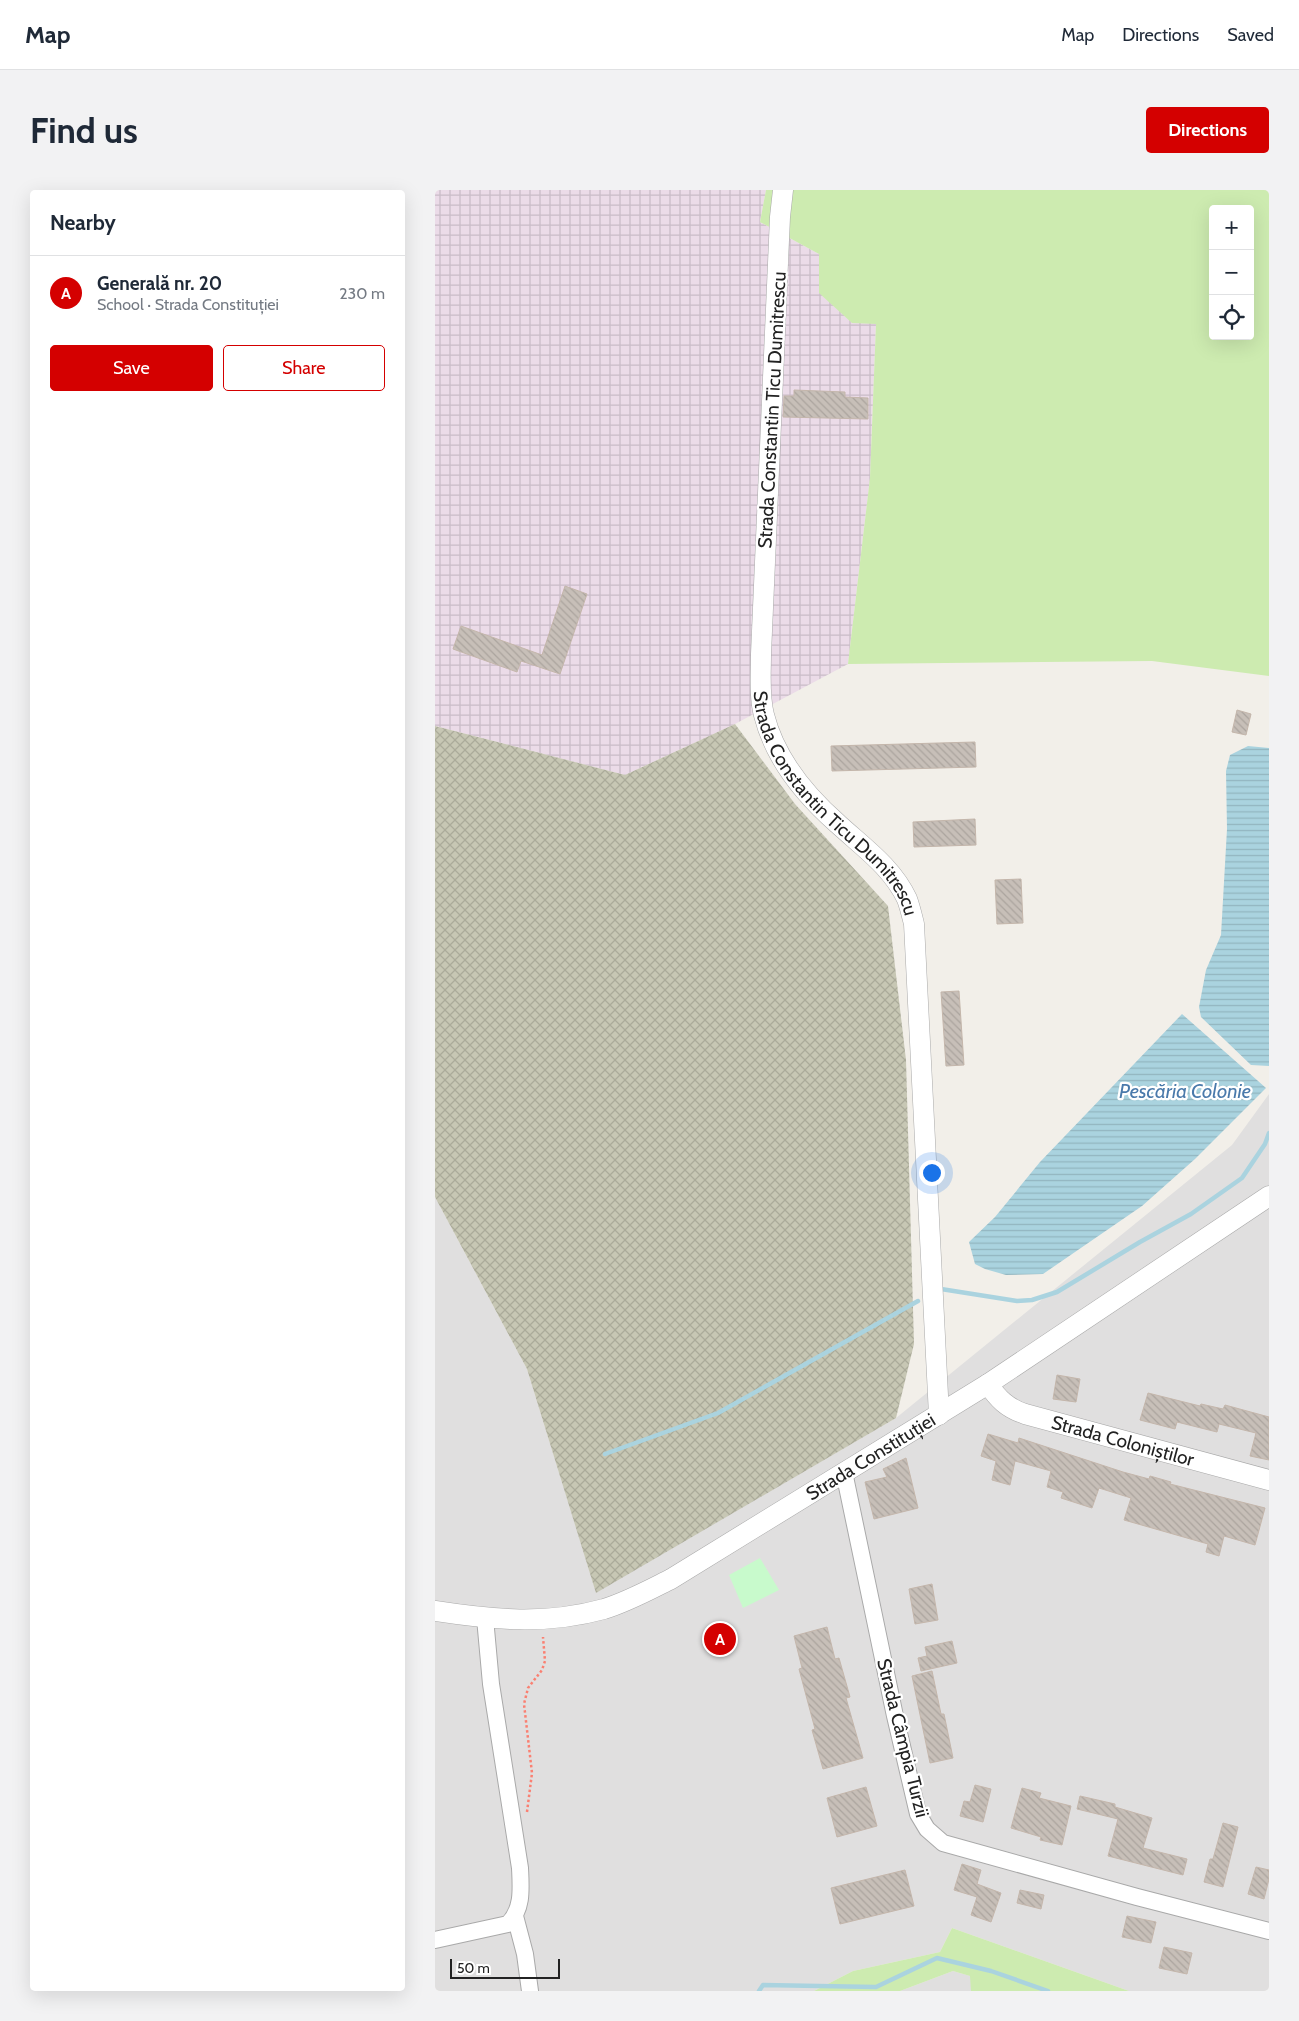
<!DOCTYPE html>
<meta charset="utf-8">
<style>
:root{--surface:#fff;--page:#f2f2f3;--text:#1f2937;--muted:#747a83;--line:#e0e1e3;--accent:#d40000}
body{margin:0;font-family:Cabin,sans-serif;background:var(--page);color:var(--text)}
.controls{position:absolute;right:15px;top:15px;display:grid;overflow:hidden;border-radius:5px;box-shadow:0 5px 20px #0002}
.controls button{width:45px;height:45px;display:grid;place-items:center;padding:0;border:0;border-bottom:1px solid var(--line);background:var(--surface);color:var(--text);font:25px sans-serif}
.scale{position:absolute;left:15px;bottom:12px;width:110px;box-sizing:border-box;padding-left:5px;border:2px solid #222;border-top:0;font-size:14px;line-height:18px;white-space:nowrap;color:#222;-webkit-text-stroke:4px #fff;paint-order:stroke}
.you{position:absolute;left:496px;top:982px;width:18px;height:18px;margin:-12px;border:4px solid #fff;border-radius:50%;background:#1a73e8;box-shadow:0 0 0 8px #1a73e833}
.badge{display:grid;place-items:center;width:32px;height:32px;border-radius:50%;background:var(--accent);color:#fff;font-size:16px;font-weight:700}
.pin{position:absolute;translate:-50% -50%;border:2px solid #fff;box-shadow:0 1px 5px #0006}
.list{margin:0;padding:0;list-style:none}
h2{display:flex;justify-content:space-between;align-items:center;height:65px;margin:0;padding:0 20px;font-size:21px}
h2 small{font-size:16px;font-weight:400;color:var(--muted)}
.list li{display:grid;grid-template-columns:32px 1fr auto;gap:15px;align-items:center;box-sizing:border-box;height:75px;padding:0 20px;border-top:1px solid var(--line)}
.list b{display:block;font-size:19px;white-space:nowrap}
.list p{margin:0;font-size:16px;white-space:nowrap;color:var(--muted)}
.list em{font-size:16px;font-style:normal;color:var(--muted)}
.actions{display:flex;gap:10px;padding:15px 20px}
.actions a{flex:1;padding:11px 0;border:1px solid var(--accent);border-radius:5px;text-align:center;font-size:18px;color:var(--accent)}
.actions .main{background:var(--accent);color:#fff}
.icon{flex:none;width:28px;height:28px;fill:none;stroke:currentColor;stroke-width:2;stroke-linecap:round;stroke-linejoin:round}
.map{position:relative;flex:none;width:834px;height:1801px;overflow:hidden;border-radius:5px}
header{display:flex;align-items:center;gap:30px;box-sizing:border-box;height:70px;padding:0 25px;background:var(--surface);border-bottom:1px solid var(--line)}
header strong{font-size:24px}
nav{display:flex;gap:28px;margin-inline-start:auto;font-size:18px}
.intro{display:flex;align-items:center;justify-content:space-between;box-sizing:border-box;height:120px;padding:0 30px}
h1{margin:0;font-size:35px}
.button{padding:12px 22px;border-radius:5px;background:var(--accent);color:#fff;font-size:18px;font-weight:700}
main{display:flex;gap:30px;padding:0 30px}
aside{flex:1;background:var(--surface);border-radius:5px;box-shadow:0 5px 20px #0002}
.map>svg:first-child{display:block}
</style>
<header>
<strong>Map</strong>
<nav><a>Map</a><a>Directions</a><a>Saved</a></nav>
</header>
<div class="intro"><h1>Find us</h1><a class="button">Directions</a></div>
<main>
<aside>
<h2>Nearby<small></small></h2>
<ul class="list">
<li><span class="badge">A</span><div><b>Generală nr. 20</b><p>School · Strada Constituției</p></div><em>230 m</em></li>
</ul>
<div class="actions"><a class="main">Save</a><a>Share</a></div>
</aside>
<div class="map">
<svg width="834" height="1801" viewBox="0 0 834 1801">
<defs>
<pattern id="industrial-grid" width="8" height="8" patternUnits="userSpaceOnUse" patternTransform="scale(1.25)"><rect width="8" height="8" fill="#ebdbe8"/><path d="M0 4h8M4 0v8" fill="none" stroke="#c9bcc7"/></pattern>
<pattern id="construction-cross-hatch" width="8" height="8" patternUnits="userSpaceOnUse" patternTransform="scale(1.25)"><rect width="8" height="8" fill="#c7c7b4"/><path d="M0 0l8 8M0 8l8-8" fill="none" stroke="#abab9a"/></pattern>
<pattern id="water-rules" width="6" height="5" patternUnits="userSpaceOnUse" patternTransform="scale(1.25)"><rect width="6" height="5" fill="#aad3df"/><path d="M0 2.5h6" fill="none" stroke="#92b5bf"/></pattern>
<pattern id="building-back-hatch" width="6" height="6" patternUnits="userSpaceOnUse" patternTransform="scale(1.25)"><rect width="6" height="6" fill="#c7bfb8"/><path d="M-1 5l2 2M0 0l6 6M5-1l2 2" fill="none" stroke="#aba49e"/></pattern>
</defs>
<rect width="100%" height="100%" fill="#f2efe9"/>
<path fill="#e0dfdf" d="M834 904V1801H694L517 1738 505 1762 418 1781 379 1801H0V1007L92 1179 161 1402 461 1228 797 955Z
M518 1781 586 1801H465Z"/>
<path fill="url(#industrial-grid)" d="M0 0H331L325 32 384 64 441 134 435 288 413 474 300 534 190 585 0 536Z"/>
<path fill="url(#construction-cross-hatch)" d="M300 534 360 614 453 716 471 870 479 1154 461 1228 161 1403 92 1179 0 1007V536L190 585Z"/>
<path fill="#cdebb0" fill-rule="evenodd" d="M331 0H834V486L717 471 413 474 435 288 441 134 417 133 384 103V64L325 32ZM778 19H815V146H778Z
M517 1738 694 1801H536L535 1786 518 1781 465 1801H379L418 1781 505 1762Z"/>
<path fill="#c8facc" d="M325 1368 344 1400 308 1418 294 1385Z"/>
<path fill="url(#water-rules)" d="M813 556 834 558V876L816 875 766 827 764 817 771 780 786 745 792 639 791 581 795 565Z
M747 824 831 898 760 969 707 1016 608 1084 571 1085 550 1079 540 1074 534 1052 560 1027 605 972Z"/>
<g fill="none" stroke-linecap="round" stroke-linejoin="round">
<path stroke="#aad3df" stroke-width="4.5" d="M506 1099 582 1111 597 1110 622 1102 705 1052 756 1024 807 988 830 954 834 943
M170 1264 283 1223 483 1111
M324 1801 328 1795 441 1797 502 1768 556 1781 613 1801"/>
</g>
<path fill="url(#building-back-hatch)" stroke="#c4b6ab" d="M359 200 410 202V207L433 208V229L348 227 349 206H359Z
M130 396 152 404 125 484 86 471 82 482 18 459 26 436 107 465Z
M802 520 816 524 811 545 797 542Z
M540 552 541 577 397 581 396 556Z
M540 629 541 655 479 657 478 632Z
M586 689 588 733 562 734 560 690Z
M524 801 529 875 511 876 506 802Z
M622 1185 645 1189 641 1212 618 1209Z
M713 1203 765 1216 766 1214 788 1219 790 1215 834 1227V1270L815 1266 821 1243 784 1234 782 1242 742 1232 740 1239 705 1230Z
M553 1244 583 1253 584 1248 688 1282 714 1289 715 1286 736 1292 735 1294 830 1318 820 1355 789 1346 784 1366 771 1362 773 1354 689 1330 696 1308 664 1298 657 1318 626 1308 628 1302 612 1297 616 1281 580 1271 575 1295 557 1290 561 1271 546 1266Z
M471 1268 483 1318 439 1329 430 1292 452 1287 448 1279Z
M497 1394 503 1430 480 1434 474 1399Z
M392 1437 400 1469 404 1468 415 1507 411 1508 428 1568 388 1579 377 1540 380 1539 364 1479 367 1478 359 1446Z
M517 1451 522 1473 486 1481 483 1468 492 1466 490 1457Z
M497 1481 506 1524H509L518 1568 495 1573 477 1486Z
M540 1595 556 1599 548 1632 525 1626 529 1611 535 1612Z
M431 1597 442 1636 402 1647 392 1608Z
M587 1598 606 1603 604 1608 636 1616 627 1655 605 1650 606 1647 576 1638Z
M645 1606 680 1614V1617L717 1628 708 1658 752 1669 748 1685 673 1666 683 1629 642 1619Z
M788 1633 803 1637 788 1697 769 1692 775 1669H778Z
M527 1674 546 1680 542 1694 566 1703 556 1732 536 1725 542 1707 519 1700Z
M821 1677 834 1680V1689L829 1709 813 1704Z
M470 1680 479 1716 405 1734 396 1698Z
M585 1700 609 1705 606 1719 582 1713Z
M692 1726 721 1732 716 1753 687 1747Z
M729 1757 757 1763 752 1784 724 1778Z"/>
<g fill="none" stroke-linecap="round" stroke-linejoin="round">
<g stroke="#a9a9a9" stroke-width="18">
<path id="minor" d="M409 1282 460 1526 483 1624 492 1639 508 1653 702 1707 834 1741
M80 1726 90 1764 95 1801
M0 1750 73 1734C88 1719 86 1699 85 1678L56 1494 50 1428"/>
</g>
<g stroke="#a9a9a9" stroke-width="21">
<g id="tertiary">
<path id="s1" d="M348 0 345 27 326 464C326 484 324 506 329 525 340 569 370 605 403 634 428 657 457 677 472 709 475 717 477 726 479 734L504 1225"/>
<path id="s2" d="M553 1194C563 1209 572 1218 590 1224L834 1290"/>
<path id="s3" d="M0 1421C58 1430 111 1435 169 1419 192 1412 214 1400 236 1389L553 1194 834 1006"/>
</g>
</g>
<path stroke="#fa8072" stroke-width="2.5" stroke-dasharray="2.5 2.5" stroke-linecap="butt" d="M92 1622 97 1583 89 1514 93 1498 107 1480 110 1471 108 1447"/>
<use href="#minor" stroke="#fff" stroke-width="16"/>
<use href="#tertiary" stroke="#fff" stroke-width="20"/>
</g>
<g text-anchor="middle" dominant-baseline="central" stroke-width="4.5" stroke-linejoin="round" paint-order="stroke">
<g font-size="19" fill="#222" stroke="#fff">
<text transform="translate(337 220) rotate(-87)">Strada Constantin Ticu Dumitrescu</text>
<text stroke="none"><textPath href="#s1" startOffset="640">Strada Constantin Ticu Dumitrescu</textPath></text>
<text stroke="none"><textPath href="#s2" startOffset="150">Strada Coloniștilor</textPath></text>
<text stroke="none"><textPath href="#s3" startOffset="478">Strada Constituției</textPath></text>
<text transform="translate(468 1548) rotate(76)">Strada Câmpia Turzii</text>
</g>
<g font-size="20" font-style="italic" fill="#4a7aab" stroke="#fff">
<text x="750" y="901">Pescăria Colonie</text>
</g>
</g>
</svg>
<div class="controls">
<button>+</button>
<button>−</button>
<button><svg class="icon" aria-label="locate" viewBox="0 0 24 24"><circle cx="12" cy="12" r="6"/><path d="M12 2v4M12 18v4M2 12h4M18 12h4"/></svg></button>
</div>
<div class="scale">50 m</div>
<div class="you"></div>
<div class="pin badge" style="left:285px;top:1449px">A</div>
</div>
</main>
